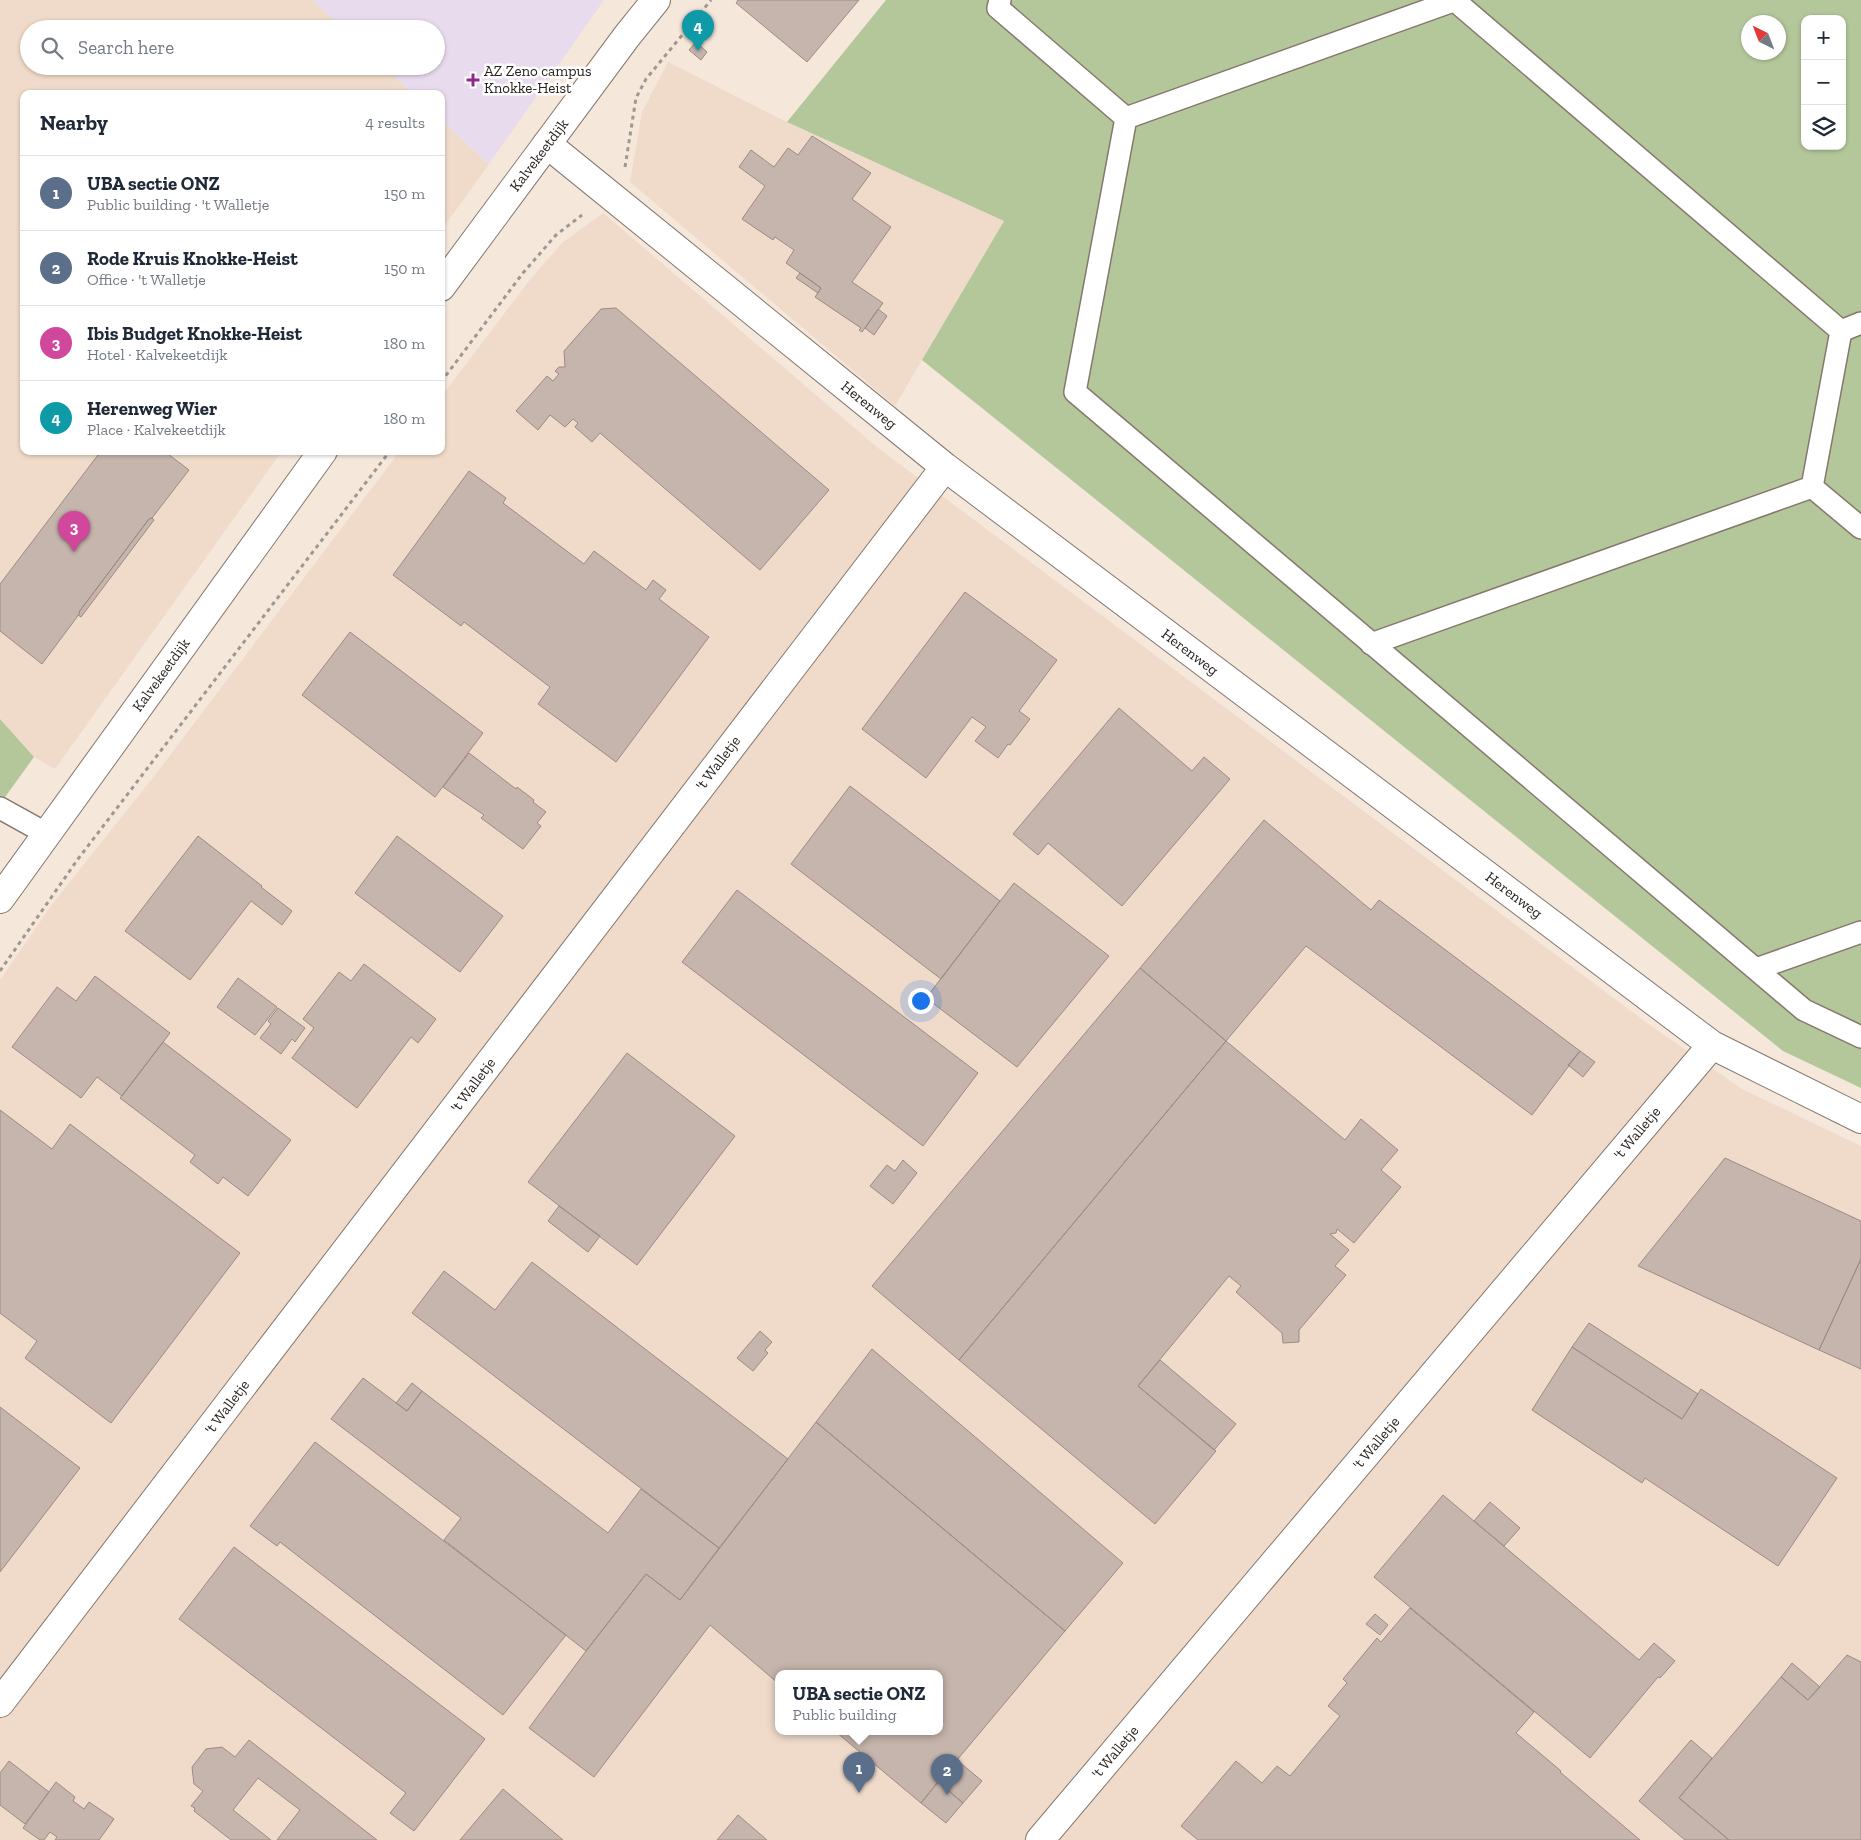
<!DOCTYPE html>
<meta charset="utf-8">
<style>
:root{--surface:#fff;--page:#f6f6f7;--text:#1f2937;--muted:#747a83;--line:#e0e1e3;--accent:#92278a}
body{margin:0;font-family:"Zilla Slab",serif;background:var(--page);color:var(--text)}
.controls{position:absolute;right:15px;top:15px;display:grid;overflow:hidden;border-radius:10px;box-shadow:0 1px 4px #0004}
.controls button{width:45px;height:45px;display:grid;place-items:center;padding:0;border:0;border-bottom:1px solid var(--line);background:var(--surface);color:var(--text);font:25px sans-serif}
.compass{position:absolute;left:1741px;top:15px;width:45px;height:45px;border-radius:50%;background:var(--surface);box-shadow:0 1px 4px #0004;rotate:318deg}
.you{position:absolute;left:920px;top:1000px;width:18px;height:18px;margin:-12px;border:4px solid #fff;border-radius:50%;background:#1a73e8;box-shadow:0 0 0 8px #1a73e833}
.badge{display:grid;place-items:center;width:32px;height:32px;border-radius:50%;background:var(--accent);color:#fff;font-size:16px;font-weight:700}
.pin{position:absolute;translate:-50% -41px;filter:drop-shadow(0 1px 2px #0008)}
.pin::after{content:'';position:absolute;top:26px;width:18px;height:15px;background:inherit;clip-path:polygon(0 0,100% 0,50% 100%)}
.popup{position:absolute;left:775px;top:1670px;width:168px;height:65px;box-sizing:border-box;display:grid;place-content:center;border-radius:10px;background:var(--surface);filter:drop-shadow(0 1px 4px #0005);font-size:16px;white-space:nowrap;color:var(--muted)}
.popup b{font-size:19px;color:var(--text)}
.popup::after{content:'';position:absolute;left:50%;top:100%;margin-left:-10px;border:10px solid transparent;border-top-color:var(--surface)}
.list{margin:0;padding:0;list-style:none}
h2{display:flex;justify-content:space-between;align-items:center;height:65px;margin:0;padding:0 20px;font-size:21px}
h2 small{font-size:16px;font-weight:400;color:var(--muted)}
.list li{display:grid;grid-template-columns:32px 1fr auto;gap:15px;align-items:center;box-sizing:border-box;height:75px;padding:0 20px;border-top:1px solid var(--line)}
.list b{display:block;font-size:19px;white-space:nowrap}
.list p{margin:0;font-size:16px;white-space:nowrap;color:var(--muted)}
.list em{font-size:16px;font-style:normal;color:var(--muted)}
.icon{flex:none;width:28px;height:28px;fill:none;stroke:currentColor;stroke-width:2;stroke-linecap:round;stroke-linejoin:round}
.map{position:relative;flex:none;width:1861px;height:1840px;overflow:hidden}
.search{position:absolute;background:var(--surface);box-shadow:0 1px 4px #0004;left:20px;top:20px;width:425px;height:55px;display:flex;align-items:center;gap:12px;box-sizing:border-box;padding:0 18px;border-radius:28px;color:var(--muted);font-size:19px}
.panel{position:absolute;background:var(--surface);box-shadow:0 1px 4px #0004;left:20px;top:90px;width:425px;height:365px;border-radius:10px}
.map>svg:first-child{display:block}
</style>
<div class="map">
<svg width="1861" height="1840" viewBox="0 0 1861 1840">
<rect width="100%" height="100%" fill="#f6e7db"/>
<path fill="#f0dbca" fill-rule="evenodd" d="M0 0H312L343 29H29V66H383L413 94H24V451H282L55 769 34 757 0 719Z
M668 62 787 122 1004 221 895 406 630 182 642 112Z
M441 120 489 164 441 231Z
M603 213 878 448 1647 1023 1742 1089 1861 1146V1840H0V980L53 903 155 775 400 451H441V397L529 281 562 243ZM779 1674H939V1732H779Z"/>
<path fill="#e8dbee" d="M312 0H604L489 164 441 120V94H413L383 66H436V29H343Z"/>
<path fill="#b4c79a" fill-rule="evenodd" d="M886 0H1861V1088L1783 1051 922 360 1004 221 787 122ZM1805 19H1842V146H1805ZM1748 22H1778V52H1748Z
M0 719 34 757 0 804Z"/>
<path fill="#c6b5ac" stroke="#9c8b83" d="M738 0H859L807 62 736 3Z
M696 42 707 52 701 60 689 50Z
M812 136 871 173 852 199 891 227 852 282 883 303 862 332 859 330 861 328 815 297 821 288 786 263 794 250 775 237 773 240 742 219 765 186 739 167 751 150 774 167 788 148 798 155Z
M800 273 821 288 818 293 796 278Z
M616 308 829 490 760 570 600 433 592 442 575 427 578 423 573 419 565 427 550 415 538 430 516 411 547 376 553 381 559 374 555 371 559 367H565L564 351 601 309Z
M878 309 887 316 874 335 865 328Z
M101 451H164L189 470 152 518 149 519 79 612 80 613 42 664 0 631V584Z
M469 471 506 498 503 503 584 564 594 551 646 590 653 580 666 590 659 599 709 637 616 762 538 704 550 687 464 622 461 626 393 575Z
M152 518 154 520 81 617 78 615 80 613 79 612 149 519Z
M965 592 1057 660 1019 711 1030 719 1010 745 1008 744 998 758 975 741 986 727 972 717 926 778 862 729Z
M350 632 483 733 435 797 302 695Z
M1119 708 1192 771 1204 757 1230 779 1122 906 1048 843 1038 855 1013 834Z
M469 753 516 789 517 787 534 800 533 802 546 812 537 823 541 826 523 849 481 818 484 815 443 787Z
M850 786 1000 901 941 979 791 864Z
M1264 820 1371 910 1379 900 1580 1051 1532 1115 1306 946 1226 1041 1140 968Z
M198 836 262 886 261 887 292 911 282 925 251 901 190 980 125 931Z
M397 836 503 916 460 972 355 893Z
M1014 883 1109 956 1017 1067 926 998Z
M737 890 978 1073 923 1146 682 962Z
M364 964 436 1019 418 1043 411 1037 357 1108 292 1058 314 1028 303 1019 339 972 351 981Z
M1140 968 1226 1041 959 1360 872 1286Z
M95 976 170 1033 122 1096 97 1077 81 1098 12 1047 57 987 76 1001Z
M238 978 277 1007 255 1035 217 1007Z
M278 1008 305 1028 295 1042 292 1039 281 1054 260 1038 271 1024 268 1021Z
M1226 1041 1345 1140 1361 1119 1398 1150 1381 1170 1401 1187 1354 1243 1337 1229 1336 1233 1330 1234 1349 1250 1335 1266 1346 1275 1299 1330V1342L1283 1343 1282 1333 1236 1292 1241 1286 1229 1276 1138 1386 1216 1451 1155 1524 959 1360Z
M163 1042 291 1140 248 1196 223 1177 218 1184 190 1162 195 1155 120 1098Z
M1580 1051 1595 1062 1583 1077 1568 1065Z
M627 1053 735 1136 637 1265 528 1182Z
M0 1110 52 1149 70 1124 240 1253 111 1423 25 1358 37 1341 0 1313Z
M1725 1158 1861 1221V1259L1819 1350 1638 1266Z
M903 1160 917 1173 893 1204 870 1186 887 1165 895 1171Z
M559 1206 600 1236 588 1252 548 1221Z
M1861 1259V1369L1819 1350Z
M532 1262 788 1459 719 1548 412 1313 444 1271 495 1310Z
M1589 1323 1698 1394 1682 1419 1572 1347Z
M760 1331 772 1342 765 1350 768 1353 753 1371 737 1358Z
M1572 1347 1682 1419 1701 1389 1837 1478 1778 1566 1645 1478 1642 1483 1532 1410Z
M872 1349 1123 1563 1065 1631 816 1422Z
M1160 1360 1236 1424 1214 1450 1138 1386Z
M363 1378 407 1411 422 1391 608 1533 641 1489 719 1548 680 1600 646 1574 586 1651 444 1540 461 1518 331 1419Z
M412 1383 422 1391 407 1411 396 1403Z
M0 1407 80 1468 0 1572Z
M816 1422 1065 1631 957 1760 982 1781 963 1803 938 1782 921 1803 836 1732H939V1674H779V1684L710 1625 594 1777 529 1728 586 1651 646 1574 680 1600Z
M315 1442 566 1635 503 1715 280 1542 277 1546 250 1526Z
M1443 1495 1639 1660 1654 1643 1675 1661 1660 1678 1658 1677 1590 1758 1374 1577Z
M1490 1502 1520 1528 1504 1546 1474 1521Z
M234 1547 485 1739 414 1831 390 1813 406 1793 179 1619Z
M1410 1608 1534 1712 1516 1733 1561 1771 1560 1772 1640 1840H1198L1181 1826 1236 1761 1262 1783 1277 1766 1290 1776 1340 1716 1328 1706 1347 1683 1343 1679 1377 1638 1381 1642Z
M1375 1614 1388 1625 1380 1635 1366 1624Z
M1847 1655 1861 1662V1840H1729L1679 1798 1781 1677 1808 1700Z
M1792 1663 1820 1687 1808 1700 1781 1677Z
M249 1740 377 1840H277L300 1810 258 1778 233 1810 271 1840H231L194 1811 195 1808 191 1806 203 1791 194 1784 192 1767 206 1749 222 1747 235 1757Z
M1691 1740 1712 1758 1679 1798 1729 1840H1685L1639 1801Z
M9 1761 49 1792 25 1824 0 1805V1773Z
M56 1782 75 1797 73 1801 84 1809 89 1802 114 1819 99 1840H55L57 1837 50 1832 44 1840H40L23 1828Z
M938 1782 963 1803 946 1823 921 1803Z
M503 1789 563 1840H460Z
M738 1815 767 1840H717Z"/>
<g fill="none" stroke-linecap="round" stroke-linejoin="round">
<g stroke="#85786d" stroke-width="24">
<path id="lane" d="M1000 0 998 8 1126 118 1075 392 1804 1010 1861 1037
M1126 118 1453 1
M1841 331 1861 323
M1812 487 1861 528
M1371 644 1812 487 1841 331 1454 0
M0 808 47 834
M1756 969 1861 932"/>
</g>
<g stroke="#85786d" stroke-width="30">
<path id="street" d="M547 144 945 467 1712 1045 1861 1119
M0 1703 945 467
M1040 1840 1712 1045"/>
</g>
<g stroke="#85786d" stroke-width="30">
<path id="secondary" d="M441 287 627 36 656 0
M0 899 323 451"/>
</g>
<path stroke="#a2978e" stroke-width="3" stroke-dasharray="4 4" stroke-linecap="butt" d="M625 167 636 98 646 79 711 0
M441 382 523 273 556 235 582 215
M0 971 78 859 390 451"/>
<use href="#lane" stroke="#fff" stroke-width="21"/>
<use href="#street" stroke="#fff" stroke-width="28"/>
<use href="#secondary" stroke="#fff" stroke-width="28"/>
</g>
<path fill="#92278a" stroke="#fff" stroke-width="2" d="M470.5 72.5h5v5h5v5h-5v5h-5v-5h-5v-5h5z"/>
<g text-anchor="middle" dominant-baseline="central" stroke-width="5" stroke-linejoin="round" paint-order="stroke">
<g font-size="15" fill="#28221e" stroke="#fff" text-anchor="start">
<text x="484" y="71">AZ Zeno campus<tspan x="484" dy="17">Knokke-Heist</tspan></text>
</g>
<g font-size="15" fill="#28221e" stroke="#fff">
<text transform="translate(539 155) rotate(-53)">Kalvekeetdijk</text>
<text transform="translate(869 405) rotate(39)">Herenweg</text>
<text transform="translate(1190 652) rotate(37)">Herenweg</text>
<text transform="translate(161 675) rotate(-54)">Kalvekeetdijk</text>
<text transform="translate(718 763) rotate(-53)">'t Walletje</text>
<text transform="translate(1514 895) rotate(37)">Herenweg</text>
<text transform="translate(473 1085) rotate(-53)">'t Walletje</text>
<text transform="translate(1637 1133) rotate(-50)">'t Walletje</text>
<text transform="translate(227 1407) rotate(-53)">'t Walletje</text>
<text transform="translate(1376 1443) rotate(-50)">'t Walletje</text>
<text transform="translate(1115 1752) rotate(-50)">'t Walletje</text>
</g>
</g>
</svg>
<div class="controls">
<button>+</button>
<button>−</button>
<button><svg class="icon" aria-label="layers" viewBox="0 0 24 24"><path d="M12 4l9 5-9 5-9-5zM3 14l9 5 9-5"/></svg></button>
</div>
<svg class="compass" viewBox="-18 -18 36 36"><path d="M0-13l5 13h-10z" fill="#e53935"/><path d="M0 13l5-13h-10z" fill="#747a83"/></svg>
<div class="you"></div>
<div class="pin badge" style="left:859px;top:1793px;background:#5c6f8a">1</div>
<div class="popup"><b>UBA sectie ONZ</b>Public building</div>
<div class="pin badge" style="left:947px;top:1795px;background:#5c6f8a">2</div>
<div class="pin badge" style="left:74px;top:552px;background:#d1479c">3</div>
<div class="pin badge" style="left:698px;top:51px;background:#0f9aa8">4</div>
<div class="search"><svg class="icon" aria-label="search" viewBox="0 0 24 24"><circle cx="10" cy="10" r="6"/><path d="M15 15l6 6"/></svg>Search here</div>
<section class="panel">
<h2>Nearby<small>4 results</small></h2>
<ul class="list">
<li><span class="badge" style="background:#5c6f8a">1</span><div><b>UBA sectie ONZ</b><p>Public building · 't Walletje</p></div><em>150 m</em></li>
<li><span class="badge" style="background:#5c6f8a">2</span><div><b>Rode Kruis Knokke-Heist</b><p>Office · 't Walletje</p></div><em>150 m</em></li>
<li><span class="badge" style="background:#d1479c">3</span><div><b>Ibis Budget Knokke-Heist</b><p>Hotel · Kalvekeetdijk</p></div><em>180 m</em></li>
<li><span class="badge" style="background:#0f9aa8">4</span><div><b>Herenweg Wier</b><p>Place · Kalvekeetdijk</p></div><em>180 m</em></li>
</ul>
</section>
</div>
